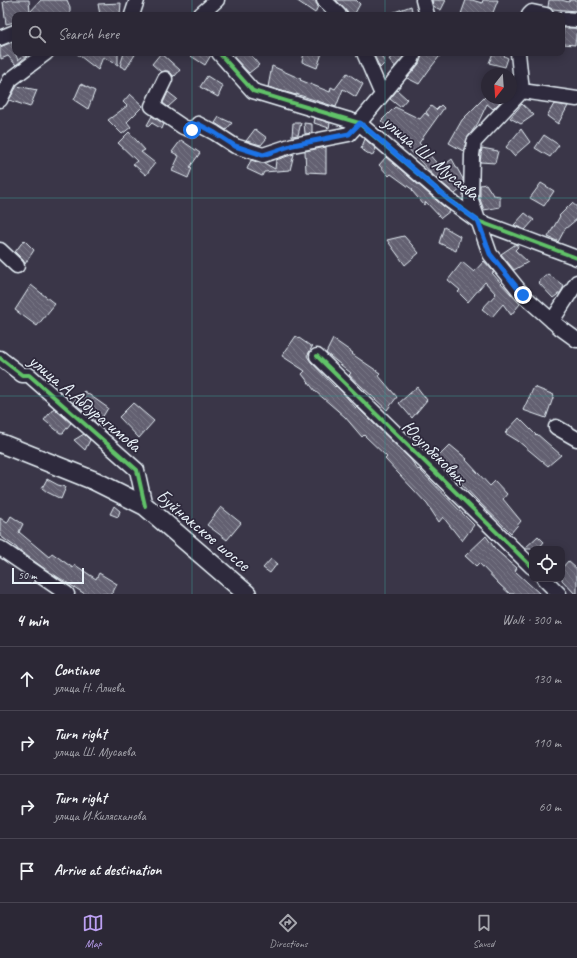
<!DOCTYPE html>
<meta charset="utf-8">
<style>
:root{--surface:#2c2836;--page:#383442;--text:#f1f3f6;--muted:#a6a6ad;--line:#484451;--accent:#bca0f2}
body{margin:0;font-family:Caveat,sans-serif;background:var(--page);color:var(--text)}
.controls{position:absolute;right:12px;bottom:12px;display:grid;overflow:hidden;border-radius:8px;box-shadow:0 2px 10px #0003}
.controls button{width:36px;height:36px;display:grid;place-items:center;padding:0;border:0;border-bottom:1px solid var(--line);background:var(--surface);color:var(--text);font:20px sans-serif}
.compass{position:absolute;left:481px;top:68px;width:36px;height:36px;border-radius:50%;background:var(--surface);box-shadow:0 2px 10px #0003;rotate:197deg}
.scale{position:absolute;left:12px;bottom:10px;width:72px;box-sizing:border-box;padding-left:4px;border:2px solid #e8f1f8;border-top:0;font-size:11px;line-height:14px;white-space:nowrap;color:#e8f1f8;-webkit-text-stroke:3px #2f2a3d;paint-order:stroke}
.stop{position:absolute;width:12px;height:12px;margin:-9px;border:3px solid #1a73e8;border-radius:50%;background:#fff}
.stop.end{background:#1a73e8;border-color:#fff;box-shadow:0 1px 4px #0008}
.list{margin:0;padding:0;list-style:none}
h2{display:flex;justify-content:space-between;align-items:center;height:52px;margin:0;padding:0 16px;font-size:17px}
h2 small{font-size:13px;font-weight:400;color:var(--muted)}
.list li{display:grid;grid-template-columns:26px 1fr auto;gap:12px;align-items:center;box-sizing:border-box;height:64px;padding:0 16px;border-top:1px solid var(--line)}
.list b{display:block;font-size:15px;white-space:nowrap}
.list p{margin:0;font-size:13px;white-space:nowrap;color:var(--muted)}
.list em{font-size:13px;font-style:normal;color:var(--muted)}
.icon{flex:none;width:22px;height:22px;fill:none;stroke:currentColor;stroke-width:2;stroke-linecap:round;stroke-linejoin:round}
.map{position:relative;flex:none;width:577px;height:594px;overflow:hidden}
.search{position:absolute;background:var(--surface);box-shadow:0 2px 10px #0003;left:12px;right:12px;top:12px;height:44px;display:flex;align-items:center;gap:10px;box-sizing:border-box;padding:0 14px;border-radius:8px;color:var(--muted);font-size:15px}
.sheet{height:308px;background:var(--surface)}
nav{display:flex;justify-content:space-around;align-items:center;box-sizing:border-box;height:56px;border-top:1px solid var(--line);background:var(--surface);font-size:11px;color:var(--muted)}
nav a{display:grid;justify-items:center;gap:2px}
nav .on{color:var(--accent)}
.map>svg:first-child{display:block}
</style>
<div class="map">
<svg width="577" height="594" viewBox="0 0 577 594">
<defs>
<pattern id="building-back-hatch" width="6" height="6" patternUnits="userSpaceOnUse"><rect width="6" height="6" fill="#636171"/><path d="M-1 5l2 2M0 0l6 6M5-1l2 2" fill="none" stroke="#797886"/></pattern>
</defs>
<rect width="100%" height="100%" fill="#3a3648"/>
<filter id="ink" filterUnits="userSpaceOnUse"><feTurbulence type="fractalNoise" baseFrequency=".025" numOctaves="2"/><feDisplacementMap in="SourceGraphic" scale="8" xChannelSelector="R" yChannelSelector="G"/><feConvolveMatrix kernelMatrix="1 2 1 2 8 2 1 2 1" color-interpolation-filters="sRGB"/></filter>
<g filter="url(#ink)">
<path fill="url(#building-back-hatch)" stroke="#e8f1f8" d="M11 0H29L30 12 41 0H67L70 7V15H15V22L6 24 3 2Z
M296 0H316V3L318 6 315 13Z
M336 0H356L360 4 354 15H350Z
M432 0H446L441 10 433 6Z
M466 0H472L482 3 483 0H498L492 15H465L461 14Z
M549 0H561L569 2 570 0H577V11L552 9 548 7Z
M121 3 120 15H100L98 4Z
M411 6 413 15H389V14Z
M563 28H577L575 45 563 44Z
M12 42 15 53 18 60 26 54 27 56 16 65 8 56 1 59 0 53V47Z
M76 53H118V65L103 57 98 70Z
M124 53H136L126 69 120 66Z
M161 53 180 70 175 76 174 75 173 77 172 74 168 71H165L161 72 152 64Z
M186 53H211V55L205 65Z
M230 53H249L259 65 249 73Z
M304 53H322L317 68 302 62Z
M373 53H380L385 63 380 68Z
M400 53 403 57 395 67 389 59Z
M423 53H442L429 70 419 84 407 78 419 64Z
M493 53H506L504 56 508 58 505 67 489 63Z
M272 66 301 79 300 80 330 92 331 87 335 89 347 73 363 84 356 97 343 89 336 107 296 94V95L268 87Z
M207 76 223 86 218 97 200 87Z
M81 84 95 91 88 109 74 100Z
M17 86 37 90 30 107 9 100Z
M397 90 407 99 400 107 390 99Z
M168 92 177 99 168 107 163 103Z
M130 94 143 106 127 122 131 127 122 134 108 120 127 106 123 102Z
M487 95V98H504L493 109 487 104 478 123 468 137 463 151 449 143 462 120Z
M522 104 534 115 521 124 510 118Z
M554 104 568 106 558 124 547 116Z
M441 105 444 108 419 143 441 168 452 159 463 179V187L455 194 435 177 402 142 403 141 381 121 395 107 420 119 425 113 429 116 426 112 431 106 436 110Z
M152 116 164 124 162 129 152 123 149 126 147 125Z
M219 117 232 123 226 130 215 123Z
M315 118 330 123 329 128 314 123Z
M293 123H301L298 135 292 136Z
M304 123 312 124V133L305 134Z
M255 129 267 138 261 145 246 141Z
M521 129 530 142 514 156 506 147Z
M129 132 145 150 141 152 155 163 146 175 133 164 137 161 118 143Z
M544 135 559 145 550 157 535 148Z
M365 139 376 149 372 156 361 149Z
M181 140 200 153 190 167 192 168 188 178 172 171 179 156 172 152Z
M326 147V173L306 172 305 151Z
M482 148 498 151 495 163 480 162Z
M294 154 290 170 264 172 262 176 247 169 251 160 260 163H264L275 169 276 160Z
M386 157 443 206 450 211 441 218 426 202 424 205 412 191 413 190 391 174 389 176 379 165Z
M541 183 554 191 544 206 530 198Z
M486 184 493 195 500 196V207L484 210 480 199V185Z
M572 203 577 207V219L565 229 558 242 557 241 548 237 560 216H559Z
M525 213 534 220 525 230 514 225Z
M444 227 460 236 456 251 439 243Z
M404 236 419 253 405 265 387 240Z
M24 240 34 250 25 264 23 260 15 252Z
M516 244 518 247 515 250 528 262 514 270 501 254Z
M484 261 494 272 492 273 520 304 511 315 503 304 492 317 482 309 496 294 485 282 468 302 458 292 460 290 448 280 462 262 474 272Z
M548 274 564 286 561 292 553 298 538 282Z
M31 285 55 304 37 326 15 310Z
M296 336 312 347 307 356 311 362 335 387 336 386 342 392 356 408 357 407 411 460 418 470 419 469 474 525 462 541 443 517 439 522 427 504 385 459 387 457 364 435 362 437 345 417 315 391 302 374 305 371 282 356Z
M333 339 353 353 352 354 380 373 378 375 397 397 387 410 349 375 351 373 326 353Z
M417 387 427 400 412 418 399 403Z
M534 387 554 395 546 418 523 410Z
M84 391 108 408 99 423H97L73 402Z
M133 403 154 421 139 438 119 417Z
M54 408 71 423 63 433H60L44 420Z
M519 418 536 435 537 434 561 455 548 466 518 441 505 433Z
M84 434 90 440 85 450 74 440Z
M450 445 467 459 466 460 490 486 495 481 507 494 503 499 521 521 511 533 476 499 460 482 462 480 436 459Z
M47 479 58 485 66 487 61 499 47 492 42 488Z
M114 506 120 511 118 517 110 514Z
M221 507 241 523 227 540 207 525Z
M11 516 23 524 19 532 49 557 52 553 73 568 75 565 96 579 99 573 117 584 112 594H85L45 569 20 551 17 549V548L0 536V518L7 523Z
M486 536 496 550 517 568 515 571 540 594H510L500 585 479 563 476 566 465 556Z
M538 536 544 542 538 549H526L525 548Z
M271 559 277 564 270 573 263 568Z
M568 561 577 569V594H575L562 580V568Z"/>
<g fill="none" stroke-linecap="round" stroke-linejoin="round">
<g stroke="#e8f1f8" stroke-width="17">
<path id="minor" d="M324 0 339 15
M423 0 427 15
M132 15 137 0
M200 15 217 0
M529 15 532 12 546 15
M562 19 577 20
M0 38 15 32
M219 53 253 91 359 123 449 200 478 221 577 258
M364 53 380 90
M518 53 522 91
M165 79 152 106 183 127 192 130 198 124 215 133 235 146 263 155 293 145 349 134 359 123 412 59 414 53
M522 91 474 142 472 155 471 200 490 254 523 295 559 327 577 340
M522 91 577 99
M0 100 10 80 46 53
M0 250 17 266
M552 321 577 282
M317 356 532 567
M0 358 22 375H29L137 470 145 506
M556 427 577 439
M0 548 67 594
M544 579 559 594"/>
</g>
<g stroke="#e8f1f8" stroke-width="21">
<path id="major" d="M0 443 95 481 145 506 247 594"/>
</g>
<use href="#minor" stroke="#2f2a3d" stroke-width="14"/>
<use href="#major" stroke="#2f2a3d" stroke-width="18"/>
<g stroke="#2f2a3d" stroke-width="6">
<path id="cycleway" d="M219 53 253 91 359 123 449 200 478 221 577 258
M317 356 532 567
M0 358 22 375H29L137 470 145 506"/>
</g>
<use href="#cycleway" stroke="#61c268" stroke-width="4"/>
</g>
</g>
<g fill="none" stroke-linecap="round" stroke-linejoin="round" filter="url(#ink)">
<path stroke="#1a73e8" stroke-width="5" d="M192 130 198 124 215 133 235 146 263 155 293 145 349 134 360 123 449 200 478 221 490 254 523 295"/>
</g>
<path fill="none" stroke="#3a8f8a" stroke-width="1" stroke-opacity="0.55" d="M192 0V15M385 0V15M192 53V594M385 53V594M0 198H577M0 396H577"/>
<g text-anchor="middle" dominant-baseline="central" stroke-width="3.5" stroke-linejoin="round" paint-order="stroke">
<g font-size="19" fill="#e8f1f8" stroke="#2f2a3d">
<text transform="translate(431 158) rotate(40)">улица Ш. Мусаева</text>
<text transform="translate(85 403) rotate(40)">улица А.Абдурагимова</text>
<text transform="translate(434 452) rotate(44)">Юсупбековых</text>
<text transform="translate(203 530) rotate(40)">Буйнакское шоссе</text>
</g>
</g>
</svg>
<div class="controls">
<button><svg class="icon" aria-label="locate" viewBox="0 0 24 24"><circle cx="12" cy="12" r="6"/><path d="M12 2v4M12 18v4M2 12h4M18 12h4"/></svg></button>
</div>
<svg class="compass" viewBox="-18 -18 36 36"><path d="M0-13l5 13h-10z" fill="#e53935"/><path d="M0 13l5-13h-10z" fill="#a6a6ad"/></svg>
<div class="scale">50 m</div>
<div class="stop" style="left:192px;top:130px"></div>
<div class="stop end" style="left:523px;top:295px"></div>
<div class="search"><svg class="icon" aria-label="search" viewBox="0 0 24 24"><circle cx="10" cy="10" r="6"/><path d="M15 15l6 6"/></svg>Search here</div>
</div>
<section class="sheet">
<h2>4 min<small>Walk · 300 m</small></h2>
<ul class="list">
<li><svg class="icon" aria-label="ahead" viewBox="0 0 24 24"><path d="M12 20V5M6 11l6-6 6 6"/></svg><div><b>Continue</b><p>улица Н. Алиева</p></div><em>130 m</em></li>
<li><svg class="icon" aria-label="right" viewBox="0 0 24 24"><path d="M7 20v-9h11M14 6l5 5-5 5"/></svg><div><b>Turn right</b><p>улица Ш. Мусаева</p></div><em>110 m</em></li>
<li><svg class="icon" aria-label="right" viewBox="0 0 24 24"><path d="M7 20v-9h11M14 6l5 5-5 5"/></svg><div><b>Turn right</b><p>улица И.Килясханова</p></div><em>60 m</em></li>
<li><svg class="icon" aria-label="arrive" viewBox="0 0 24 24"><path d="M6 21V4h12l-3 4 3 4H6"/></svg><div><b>Arrive at destination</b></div></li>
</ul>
</section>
<nav>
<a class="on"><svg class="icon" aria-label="map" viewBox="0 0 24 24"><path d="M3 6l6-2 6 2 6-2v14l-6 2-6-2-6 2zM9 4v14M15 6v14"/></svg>Map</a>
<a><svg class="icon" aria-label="directions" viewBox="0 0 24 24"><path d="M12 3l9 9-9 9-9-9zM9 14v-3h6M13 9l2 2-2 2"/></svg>Directions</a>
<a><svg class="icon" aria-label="saved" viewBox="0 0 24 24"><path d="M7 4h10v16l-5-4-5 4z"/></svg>Saved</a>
</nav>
